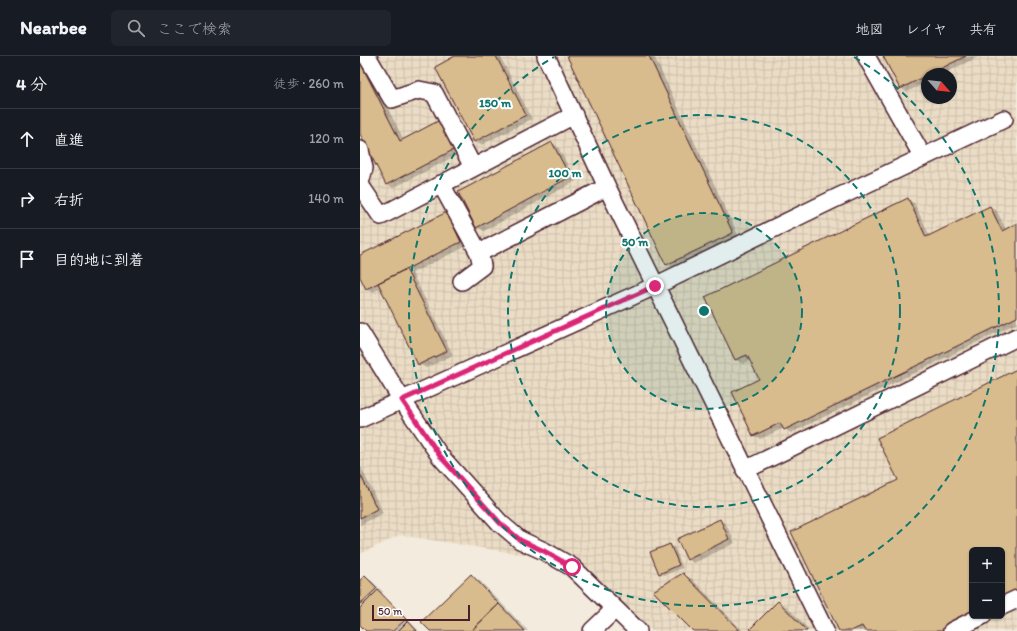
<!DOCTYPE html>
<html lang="ja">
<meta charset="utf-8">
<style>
:root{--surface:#171b24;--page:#20242c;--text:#f1f3f6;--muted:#9ea1a6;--line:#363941}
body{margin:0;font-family:Itim,"Klee One",sans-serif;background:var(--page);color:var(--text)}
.controls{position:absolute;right:12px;bottom:12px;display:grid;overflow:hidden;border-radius:6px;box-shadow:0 1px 3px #0004}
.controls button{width:36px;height:36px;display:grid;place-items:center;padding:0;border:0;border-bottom:1px solid var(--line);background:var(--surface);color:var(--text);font:20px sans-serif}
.compass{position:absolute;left:561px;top:12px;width:36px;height:36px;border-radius:50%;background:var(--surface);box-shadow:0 1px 3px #0004;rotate:117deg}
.scale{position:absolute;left:12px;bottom:10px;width:98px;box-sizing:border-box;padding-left:4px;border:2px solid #4a1f2b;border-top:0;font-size:11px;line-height:14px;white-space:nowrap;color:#4a1f2b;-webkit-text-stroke:3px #fff;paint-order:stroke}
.stop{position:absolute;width:12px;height:12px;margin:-9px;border:3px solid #db2777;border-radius:50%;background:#fff}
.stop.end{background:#db2777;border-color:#fff;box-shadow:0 1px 4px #0008}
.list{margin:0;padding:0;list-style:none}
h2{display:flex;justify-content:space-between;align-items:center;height:52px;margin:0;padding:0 16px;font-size:17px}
h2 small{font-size:13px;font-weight:400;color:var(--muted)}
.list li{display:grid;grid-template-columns:26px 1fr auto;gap:12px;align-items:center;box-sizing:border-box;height:60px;padding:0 16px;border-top:1px solid var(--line)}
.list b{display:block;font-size:15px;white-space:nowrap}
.list em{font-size:13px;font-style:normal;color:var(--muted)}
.icon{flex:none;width:22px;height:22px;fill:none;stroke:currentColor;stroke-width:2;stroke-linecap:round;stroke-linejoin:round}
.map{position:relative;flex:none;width:657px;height:575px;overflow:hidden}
header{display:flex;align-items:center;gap:24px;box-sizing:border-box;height:56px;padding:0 20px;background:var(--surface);border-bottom:1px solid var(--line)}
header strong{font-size:19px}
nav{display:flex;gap:22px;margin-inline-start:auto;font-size:14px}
.search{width:280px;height:36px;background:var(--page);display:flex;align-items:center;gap:10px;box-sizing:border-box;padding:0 14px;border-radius:6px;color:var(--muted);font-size:15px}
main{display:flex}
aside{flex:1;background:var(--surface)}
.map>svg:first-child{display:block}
</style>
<header>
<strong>Nearbee</strong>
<div class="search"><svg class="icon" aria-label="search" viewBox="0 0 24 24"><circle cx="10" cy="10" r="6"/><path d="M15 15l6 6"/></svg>ここで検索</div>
<nav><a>地図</a><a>レイヤ</a><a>共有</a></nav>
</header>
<main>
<aside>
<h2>4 分<small>徒歩 · 260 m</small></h2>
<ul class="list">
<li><svg class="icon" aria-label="ahead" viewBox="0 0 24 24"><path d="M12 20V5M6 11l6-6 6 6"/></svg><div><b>直進</b></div><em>120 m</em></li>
<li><svg class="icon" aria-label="right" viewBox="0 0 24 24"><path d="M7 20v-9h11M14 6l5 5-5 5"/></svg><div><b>右折</b></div><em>140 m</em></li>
<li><svg class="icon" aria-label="arrive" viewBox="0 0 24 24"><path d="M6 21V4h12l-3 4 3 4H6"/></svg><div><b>目的地に到着</b></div></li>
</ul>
</aside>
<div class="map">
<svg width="657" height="575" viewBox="0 0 657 575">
<defs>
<pattern id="industrial-grid" width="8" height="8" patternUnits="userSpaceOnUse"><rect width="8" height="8" fill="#ebddc5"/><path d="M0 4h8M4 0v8" fill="none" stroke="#cbbda9"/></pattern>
</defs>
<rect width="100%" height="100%" fill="#f3ebdd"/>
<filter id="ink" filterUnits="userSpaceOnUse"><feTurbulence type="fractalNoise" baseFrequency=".025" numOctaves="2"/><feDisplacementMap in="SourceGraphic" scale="8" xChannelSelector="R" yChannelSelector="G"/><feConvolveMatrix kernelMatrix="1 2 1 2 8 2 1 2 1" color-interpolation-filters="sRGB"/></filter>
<g filter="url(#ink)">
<path fill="url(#industrial-grid)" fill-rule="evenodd" d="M0 0H657V575H292L224 508 40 479 0 498ZM567 18H591V42H567ZM612 494H642V560H612Z"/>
<path fill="#0003" d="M0 0H1L44 84 80 66 101 97 33 132 27 128 0 76Z
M97 0H140L172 63 121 89 115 86 76 11Z
M208 0H294L379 181 313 212 306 208Z
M525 0H620L583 18H567V26L547 36 540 32Z
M192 87 198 91 216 125 124 175 117 171Z
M548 144 554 147 570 180 630 151 637 155 646 174 657 169V267L431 377 424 372 400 383 394 379 400 324 391 304 383 308 376 304 346 242Z
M87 157 93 161 107 190 52 217 93 299 66 312 59 308 22 232 13 236 6 232 0 219V200Z
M657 314 642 494H612L595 575H480L539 424Z
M0 409 23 457 0 469Z
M360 464 366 468 375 487 334 507 328 503Z
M310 489 314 491 323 512 304 519 300 517Z
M323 518 332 523 383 575H334Z
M111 520 120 525 168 575H71Z
M5 521 12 525 23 536 21 538 59 575H7L0 568V526Z
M419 546 427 551 450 575H394Z"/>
<path fill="#d8bc8d" stroke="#4a1f2b" d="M95 0H136L166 59 114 86 75 11Z
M207 0H289L373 177 306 209Z
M523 0H606L570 18H567V19L540 33Z
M0 6 40 85 80 64 95 93 26 129 0 78Z
M192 86 210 121 116 172 98 136Z
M548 142 566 181 630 150 642 175 657 167V261L424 374 420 367 393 380 372 336 399 323 387 299 375 304 345 241Z
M87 156 101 186 6 233 0 221V199Z
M46 213 87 295 58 309 18 227Z
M657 313V538L642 545V494H612V560L582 575H505L502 570 491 575H479L431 476 538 424 517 382Z
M0 418 17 453 0 462Z
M360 463 369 483 327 504 317 483Z
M310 488 319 509 299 518 290 496Z
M323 517 380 575H333L293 535Z
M111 518 139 548 111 575H70L61 566Z
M5 520 17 532 0 548V524Z
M18 534 46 563 33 575H6L0 569V552Z
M418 545 447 575H393L390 573Z
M139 548 165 575H111Z
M48 565 57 575H38Z"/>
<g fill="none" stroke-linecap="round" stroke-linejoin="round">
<g stroke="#4a1f2b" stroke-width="20">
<path id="minor" d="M7 0 32 43 59 34 74 37 113 111
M186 0 247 131 465 575
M506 0 563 101
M0 94 4 112 0 127
M81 128 119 197
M0 129 21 160 214 59
M102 225 122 210 119 197 247 131
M0 276 42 344 80 400 140 467 160 484 184 495 212 511 278 575
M0 363 295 230 470 145 644 63
M385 414 657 281
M642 550 657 543
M232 575 255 553
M592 575 622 560"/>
</g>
<use href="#minor" stroke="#fff" stroke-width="17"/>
</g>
</g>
<g fill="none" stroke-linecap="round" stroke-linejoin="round" filter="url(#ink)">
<path stroke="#db2777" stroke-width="5" d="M212 511 184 495 160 484 140 467 80 400 42 344 295 230"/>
</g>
<circle cx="344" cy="255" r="98" fill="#0f766e" fill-opacity=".12"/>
<g fill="none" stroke="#0f766e" stroke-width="2" stroke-dasharray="7 5">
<circle cx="344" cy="255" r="98"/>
<circle cx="344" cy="255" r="196"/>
<path d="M494 1A295 295 0 1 1 194 1"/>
</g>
<circle cx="344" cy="255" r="6" fill="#0f766e" stroke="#fff" stroke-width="2"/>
<g font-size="12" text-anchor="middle" font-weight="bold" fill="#0f766e" stroke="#fff" stroke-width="4" stroke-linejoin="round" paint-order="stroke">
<text x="135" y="51">150 m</text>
<text x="205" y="121">100 m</text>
<text x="275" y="190">50 m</text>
</g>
</svg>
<div class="controls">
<button>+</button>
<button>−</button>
</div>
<svg class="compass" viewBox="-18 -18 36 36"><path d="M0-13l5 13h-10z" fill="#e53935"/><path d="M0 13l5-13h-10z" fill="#9ea1a6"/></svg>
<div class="scale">50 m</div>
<div class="stop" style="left:212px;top:511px"></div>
<div class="stop end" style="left:295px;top:230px"></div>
</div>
</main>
